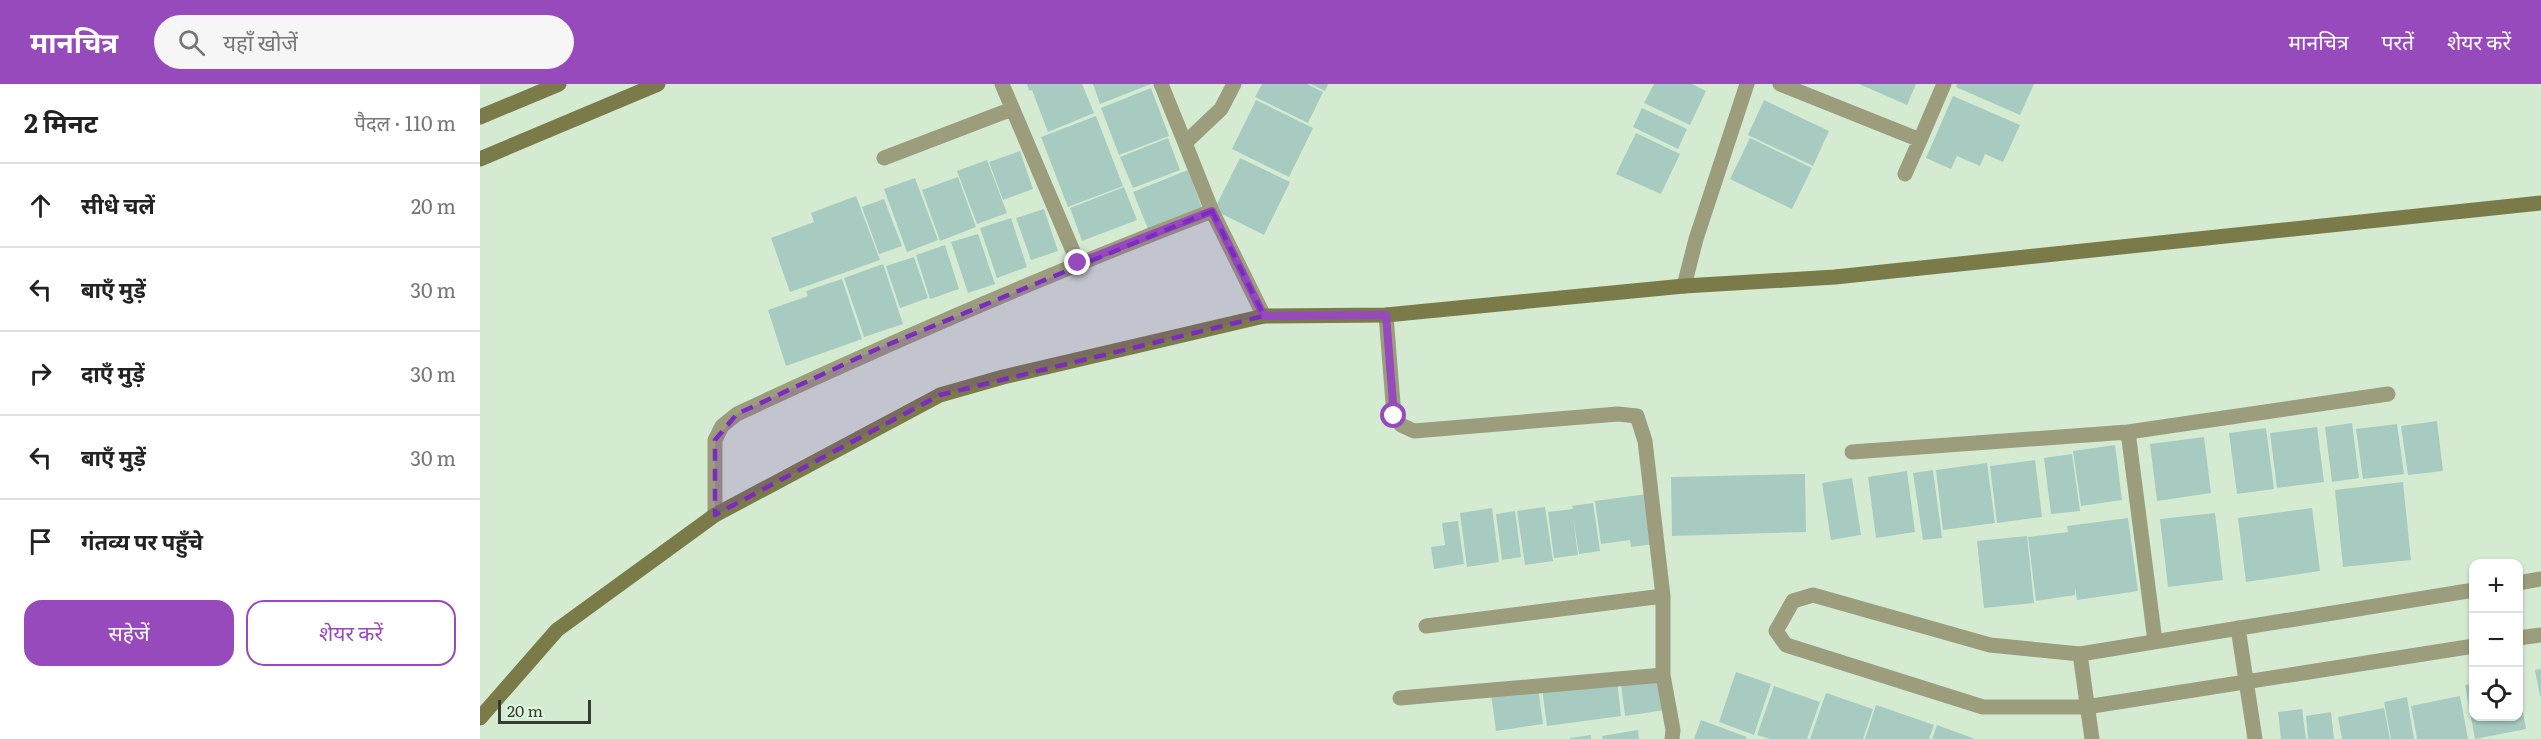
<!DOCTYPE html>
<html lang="hi">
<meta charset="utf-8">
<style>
:root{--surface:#fff;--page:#f6f6f6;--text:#222;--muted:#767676;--line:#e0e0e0;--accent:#964abb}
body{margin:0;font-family:Literata,"Noto Sans Devanagari",serif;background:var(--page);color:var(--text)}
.controls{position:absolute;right:18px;bottom:18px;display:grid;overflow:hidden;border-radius:12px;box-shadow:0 2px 4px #0004}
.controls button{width:54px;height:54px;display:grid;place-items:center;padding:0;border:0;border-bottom:2px solid var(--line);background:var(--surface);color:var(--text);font:30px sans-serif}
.scale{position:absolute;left:18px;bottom:15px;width:93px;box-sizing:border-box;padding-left:6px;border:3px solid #333c33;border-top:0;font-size:16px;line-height:21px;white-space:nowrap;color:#333c33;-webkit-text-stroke:4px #e1f8e0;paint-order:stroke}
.stop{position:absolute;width:18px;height:18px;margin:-14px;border:4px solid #964abb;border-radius:50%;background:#fff}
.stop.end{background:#964abb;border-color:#fff;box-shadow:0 2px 6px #0008}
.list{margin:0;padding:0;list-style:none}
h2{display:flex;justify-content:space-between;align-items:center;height:78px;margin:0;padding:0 24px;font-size:26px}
h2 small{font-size:20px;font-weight:400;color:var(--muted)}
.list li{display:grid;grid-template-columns:39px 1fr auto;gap:18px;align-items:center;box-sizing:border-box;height:84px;padding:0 24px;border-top:2px solid var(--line)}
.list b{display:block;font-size:22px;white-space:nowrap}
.list em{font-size:20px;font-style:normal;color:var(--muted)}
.actions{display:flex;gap:12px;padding:18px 24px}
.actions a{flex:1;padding:14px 0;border:2px solid var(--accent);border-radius:18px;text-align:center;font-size:21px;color:var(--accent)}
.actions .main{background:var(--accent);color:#fff}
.icon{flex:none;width:33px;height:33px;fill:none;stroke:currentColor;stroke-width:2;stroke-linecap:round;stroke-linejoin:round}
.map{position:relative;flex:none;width:2061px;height:655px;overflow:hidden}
header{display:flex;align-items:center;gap:36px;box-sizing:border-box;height:84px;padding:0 30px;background:var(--accent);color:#fff}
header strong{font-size:28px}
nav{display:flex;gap:33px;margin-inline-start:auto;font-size:21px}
.search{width:420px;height:54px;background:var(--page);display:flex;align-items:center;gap:15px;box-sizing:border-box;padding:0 21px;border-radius:33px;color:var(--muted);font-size:22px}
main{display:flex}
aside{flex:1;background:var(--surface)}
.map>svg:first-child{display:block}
</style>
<header>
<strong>मानचित्र</strong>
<div class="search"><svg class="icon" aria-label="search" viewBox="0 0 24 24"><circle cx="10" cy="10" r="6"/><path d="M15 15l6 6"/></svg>यहाँ खोजें</div>
<nav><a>मानचित्र</a><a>परतें</a><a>शेयर करें</a></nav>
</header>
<main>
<aside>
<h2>2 मिनट<small>पैदल · 110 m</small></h2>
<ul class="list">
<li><svg class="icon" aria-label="ahead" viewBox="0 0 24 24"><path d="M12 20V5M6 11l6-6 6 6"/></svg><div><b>सीधे चलें</b></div><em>20 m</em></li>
<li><svg class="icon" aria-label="left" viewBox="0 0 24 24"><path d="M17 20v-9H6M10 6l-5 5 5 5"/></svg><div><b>बाएँ मुड़ें</b></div><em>30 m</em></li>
<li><svg class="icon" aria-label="right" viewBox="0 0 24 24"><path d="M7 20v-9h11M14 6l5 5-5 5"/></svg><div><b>दाएँ मुड़ें</b></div><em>30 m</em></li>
<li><svg class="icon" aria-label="left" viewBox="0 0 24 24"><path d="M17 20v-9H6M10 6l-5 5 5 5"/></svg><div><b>बाएँ मुड़ें</b></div><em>30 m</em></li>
<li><svg class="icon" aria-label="arrive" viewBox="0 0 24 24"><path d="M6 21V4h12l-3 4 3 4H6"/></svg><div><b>गंतव्य पर पहुँचे</b></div></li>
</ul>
<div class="actions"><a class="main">सहेजें</a><a>शेयर करें</a></div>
</aside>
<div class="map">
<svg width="2061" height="655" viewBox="0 0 2061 655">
<rect width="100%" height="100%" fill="#d4ebd2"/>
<path fill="#a7cbc1" d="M547 0H602L614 29 568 48 552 6 549 7Z
M613 0H671L620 20Z
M782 0H827L843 8 828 39 775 13Z
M831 0H848L845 7Z
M1174 0H1212L1226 7 1210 41 1164 19Z
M1379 0H1436L1427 21Z
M1477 0H1554L1540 31 1476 3Z
M671 4 689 52 639 71 621 24Z
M1473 12 1540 41 1523 78 1505 70 1500 82 1477 72 1471 85 1446 74Z
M776 16 833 44 809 93 752 65Z
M1284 16 1349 47 1333 82 1268 51Z
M1162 24 1207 45 1198 65 1153 43Z
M616 32 643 102 588 123 561 53Z
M1156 49 1200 70 1181 110 1136 90Z
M688 54 700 86 653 104 640 73Z
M1270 54 1332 84 1312 125 1250 95Z
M540 67 553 105 523 116 509 78Z
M760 74 810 98 784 151 734 126Z
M507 76 527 129 497 140 477 87Z
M708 86 722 124 668 145 653 108Z
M478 93 496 143 460 157 442 106Z
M435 94 458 156 427 168 404 105Z
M644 103 657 136 602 157 590 124Z
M376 112 400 176 310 208 291 154 334 138 331 129Z
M404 115 422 162 399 170 382 123Z
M564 125 578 167 551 176 536 134Z
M531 134 547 183 517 194 500 144Z
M498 150 515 200 488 209 471 158Z
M465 161 479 205 450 215 436 171Z
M434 173 448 214 420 224 406 182Z
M403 180 423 240 384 253 364 194Z
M362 195 382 255 306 282 288 226 328 212 326 207Z
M1957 337 1963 387 1928 391 1921 342Z
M1872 339 1879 394 1852 398 1845 343Z
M1917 340 1924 390 1883 395 1876 345Z
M1837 343 1844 398 1797 404 1790 349Z
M1786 344 1794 405 1757 410 1749 349Z
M1724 353 1731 409 1677 417 1670 360Z
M1635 361 1642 416 1601 422 1593 367Z
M1592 370 1600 427 1571 430 1564 374Z
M1555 376 1562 433 1517 439 1510 382Z
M1507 379 1515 439 1463 446 1456 386Z
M1453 386 1462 454 1443 456 1433 389Z
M1427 387 1435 448 1396 454 1388 393Z
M1325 390 1326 448 1192 452 1191 393Z
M1372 394 1381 451 1351 456 1342 399Z
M1923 398 1931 476 1863 483 1855 406Z
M1167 410 1174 460 1151 463 1150 456 1121 460 1115 417Z
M1113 419 1120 467 1099 470 1093 433 1098 471 1074 474 1068 428 1093 425 1092 422Z
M1065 423 1073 477 1045 481 1037 427Z
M1012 424 1019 478 987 483 980 429Z
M1832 424 1840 487 1766 498 1758 434Z
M1035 427 1041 473 1022 476 1016 430Z
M1735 429 1743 496 1688 503 1680 435Z
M1648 434 1658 507 1597 516 1595 503V511L1556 517 1548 453 1588 448 1587 442Z
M978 437 984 480 954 485 951 463 965 461 962 439Z
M1547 452 1554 519 1504 524 1497 457Z
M2061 585V612H2060L2055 586Z
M1256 588 1291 600 1274 651 1239 638Z
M1180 594 1185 626 1145 632 1141 600Z
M1137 596 1141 632 1067 642 1062 604Z
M1994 600V632H2038L2040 611 2046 645 1995 655 1985 601Z
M1294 602 1340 618 1327 655H1290L1277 651Z
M1058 603 1063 640 1016 647 1011 610Z
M1346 609 1393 625 1383 655H1330Z
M1980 612 1988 655H1937L1931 622Z
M1927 613 1934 655H1911L1904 618Z
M1396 621 1454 641 1449 655H1385Z
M1904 624 1910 655H1862L1858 633Z
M1822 625 1826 655H1801L1798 628Z
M1851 628 1854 655H1828L1826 632Z
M1221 636 1267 653 1266 655H1214Z
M1457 641 1495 655H1452Z
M1158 646 1159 655H1123L1122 652Z
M1111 651V655H1090V654Z"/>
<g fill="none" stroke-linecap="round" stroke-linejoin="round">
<path stroke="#9c9d7c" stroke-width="15" d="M522 0 598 179
M681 0 705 59
M754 0 741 25 705 59 732 127 784 232
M1300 0 1440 56 1464 0
M404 74 532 25
M1425 90 1440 56
M1204 202 1216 155 1267 0
M906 231 914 332 921 341 934 347 1138 330 1157 332 1165 357 1183 512V591L1193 646 1192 655
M1372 368 1648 348
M235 431V356L242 342 257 330C413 257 571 189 732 127
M2038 499 2061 495
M1994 506 1600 570 1510 561 1333 511 1313 517 1296 547 1306 561 1503 623H1606L1994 562
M946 542 1183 512
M1758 544 1775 655
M2038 554 2061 551
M1675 557 1648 348 1908 310
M1600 570 1612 655
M920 614 1183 591"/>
<path stroke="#7a7b48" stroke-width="15" d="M0 33 79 0
M0 75 178 0
M0 634 77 546 235 431 460 311 523 293 784 232 906 231 1204 202 1355 193 2061 119"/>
</g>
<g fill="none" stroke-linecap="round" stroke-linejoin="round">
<path stroke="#964abb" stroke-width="8" d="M598 179 732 127 784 232 906 231 914 332"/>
</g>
<path fill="#7b2cbf" fill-opacity="0.2" stroke="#7b2cbf" stroke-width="4.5" stroke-dasharray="12 8" stroke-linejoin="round" d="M732 127 784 232 460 311 235 431V356L257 330 395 266Z"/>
</svg>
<div class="controls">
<button>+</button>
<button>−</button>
<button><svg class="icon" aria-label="locate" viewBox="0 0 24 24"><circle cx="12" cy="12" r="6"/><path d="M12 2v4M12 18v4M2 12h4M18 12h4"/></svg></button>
</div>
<div class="scale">20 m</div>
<div class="stop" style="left:914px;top:332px"></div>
<div class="stop end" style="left:598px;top:179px"></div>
</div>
</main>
